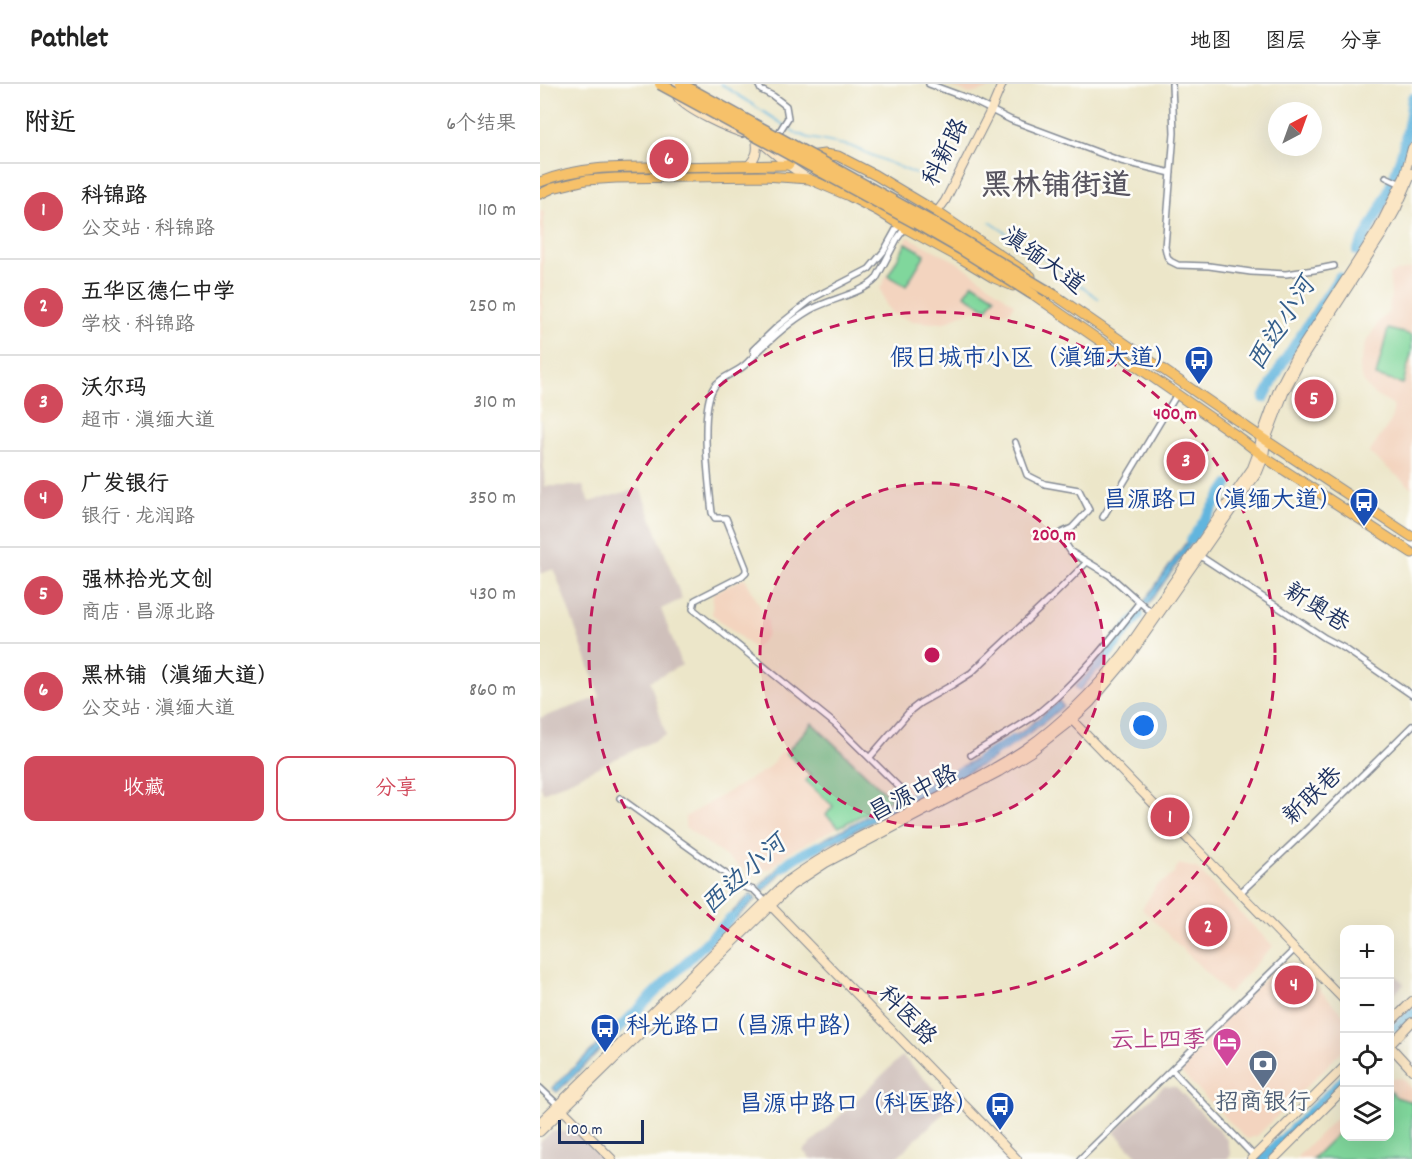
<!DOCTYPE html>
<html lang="zh">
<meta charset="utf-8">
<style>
:root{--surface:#fff;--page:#f6f6f6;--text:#222;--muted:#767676;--line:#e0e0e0;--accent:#d1495b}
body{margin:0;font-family:Dekko,"LXGW WenKai TC",sans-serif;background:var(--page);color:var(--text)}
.controls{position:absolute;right:18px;bottom:18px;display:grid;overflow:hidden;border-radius:12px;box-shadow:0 6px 24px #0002}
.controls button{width:54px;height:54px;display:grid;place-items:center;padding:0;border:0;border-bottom:2px solid var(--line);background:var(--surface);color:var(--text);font:30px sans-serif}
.compass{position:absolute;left:728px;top:18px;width:54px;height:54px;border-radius:50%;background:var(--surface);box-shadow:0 6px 24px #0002;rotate:41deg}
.scale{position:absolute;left:18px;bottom:15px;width:86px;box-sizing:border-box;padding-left:6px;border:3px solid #1b2f5e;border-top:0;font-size:16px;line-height:21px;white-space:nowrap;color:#1b2f5e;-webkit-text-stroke:4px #fdfcf7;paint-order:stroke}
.you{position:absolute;left:604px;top:642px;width:21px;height:21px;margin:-15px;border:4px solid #fff;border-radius:50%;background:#1a73e8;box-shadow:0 0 0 9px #1a73e833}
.badge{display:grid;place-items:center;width:39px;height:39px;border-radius:50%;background:var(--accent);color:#fff;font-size:20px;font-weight:700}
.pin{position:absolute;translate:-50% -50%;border:3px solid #fff;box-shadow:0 2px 6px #0006}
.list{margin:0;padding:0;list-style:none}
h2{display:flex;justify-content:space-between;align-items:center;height:78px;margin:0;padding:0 24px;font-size:26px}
h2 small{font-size:20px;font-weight:400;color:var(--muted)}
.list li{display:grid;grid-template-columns:39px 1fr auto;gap:18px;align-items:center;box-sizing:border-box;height:96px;padding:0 24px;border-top:2px solid var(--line)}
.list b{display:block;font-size:22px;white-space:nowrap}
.list p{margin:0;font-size:20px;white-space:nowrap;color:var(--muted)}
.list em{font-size:20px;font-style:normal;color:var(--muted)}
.actions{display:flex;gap:12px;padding:18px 24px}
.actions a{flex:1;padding:14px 0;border:2px solid var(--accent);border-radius:12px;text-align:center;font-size:21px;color:var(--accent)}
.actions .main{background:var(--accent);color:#fff}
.icon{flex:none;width:33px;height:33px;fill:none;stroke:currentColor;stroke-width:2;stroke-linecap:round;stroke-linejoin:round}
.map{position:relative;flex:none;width:872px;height:1075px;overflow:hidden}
header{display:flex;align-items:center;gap:36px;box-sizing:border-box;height:84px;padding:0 30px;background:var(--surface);border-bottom:2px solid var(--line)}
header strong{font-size:28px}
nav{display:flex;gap:33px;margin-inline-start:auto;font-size:21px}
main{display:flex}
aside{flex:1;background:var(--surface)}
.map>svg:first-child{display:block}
</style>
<header>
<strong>Pathlet</strong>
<nav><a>地图</a><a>图层</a><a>分享</a></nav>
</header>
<main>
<aside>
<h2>附近<small>6个结果</small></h2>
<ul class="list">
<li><span class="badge">1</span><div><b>科锦路</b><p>公交站 · 科锦路</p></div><em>110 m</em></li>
<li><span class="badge">2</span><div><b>五华区德仁中学</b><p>学校 · 科锦路</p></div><em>250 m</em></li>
<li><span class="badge">3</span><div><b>沃尔玛</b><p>超市 · 滇缅大道</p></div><em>310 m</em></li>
<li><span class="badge">4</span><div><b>广发银行</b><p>银行 · 龙润路</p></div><em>350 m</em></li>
<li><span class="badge">5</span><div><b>强林拾光文创</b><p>商店 · 昌源北路</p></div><em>430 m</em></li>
<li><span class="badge">6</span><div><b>黑林铺（滇缅大道）</b><p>公交站 · 滇缅大道</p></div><em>860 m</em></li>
</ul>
<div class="actions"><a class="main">收藏</a><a>分享</a></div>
</aside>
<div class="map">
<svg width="872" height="1075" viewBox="0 0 872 1075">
<rect width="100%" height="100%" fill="#fdfcf7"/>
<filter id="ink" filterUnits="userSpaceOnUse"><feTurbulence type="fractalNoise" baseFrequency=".0167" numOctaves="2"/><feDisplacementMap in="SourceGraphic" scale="12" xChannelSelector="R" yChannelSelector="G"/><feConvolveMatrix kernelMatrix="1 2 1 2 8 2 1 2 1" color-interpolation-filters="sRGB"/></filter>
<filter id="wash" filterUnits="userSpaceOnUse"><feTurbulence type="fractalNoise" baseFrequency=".008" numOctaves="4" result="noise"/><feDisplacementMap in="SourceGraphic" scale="24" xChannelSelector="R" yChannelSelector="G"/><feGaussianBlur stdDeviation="1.35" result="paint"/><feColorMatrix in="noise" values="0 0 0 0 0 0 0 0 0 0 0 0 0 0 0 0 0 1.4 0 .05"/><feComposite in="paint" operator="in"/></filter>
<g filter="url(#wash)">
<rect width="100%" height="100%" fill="#ece6c9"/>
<path fill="#f3d4bf" d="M405 0H452L449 5 430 10Z
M4 126 1 334H0V128Z
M368 153 415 177 439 193 474 220 470 228 456 229 442 226 432 227 419 231 406 238 394 239 372 237 353 231 346 221 340 204Z
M872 184V404L829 369 851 337 854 322 835 311 826 302 821 293 820 281 825 260 840 236 848 229 851 212 849 190Z
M205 494 228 537 227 551 215 565 172 530 173 509Z
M243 667 271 691 266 698 293 722 286 731 299 743 249 768 230 785 207 788 145 743V733L227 685Z
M639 780 656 784 733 862 688 910 602 825 616 802 633 791Z
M742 878 755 880 804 931V965L717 1052 707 1055 642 990V974Z
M861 994 872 1005V1075H755L804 1026V1052H850V995Z"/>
<path fill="#cfc0bb" d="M0 335H1L5 402H43L49 418 100 404 142 515 121 525 142 581 110 597 126 651 3 709 0 700V634L60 613 14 485 0 490Z
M850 884 864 900 850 915Z
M362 972 411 1022 355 1075H271L263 1067Z
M624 1002 636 1003 686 1054 691 1071 687 1075H600L574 1048Z
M12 1047 38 1049 63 1075H0V1058Z"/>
<path fill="#80d79c" stroke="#4e837d" stroke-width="1.5" d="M366 159 385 170 366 202 348 192Z
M433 199 455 213 447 225 425 211Z
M848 245 872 251V267L863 300 836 292Z
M272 639 352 715 299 743 286 731 293 722 266 697 271 691 246 669Z
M850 1006 856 1013 872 1018V1075H772L804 1043V1052H850Z"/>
<path fill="#62b5de" stroke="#3e729e" stroke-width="1.5" d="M657 443 661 446 608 521 604 518Z
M564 569 569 573 539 607 535 603 549 588Z
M519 617 523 622 503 639 466 666 461 660 483 647Z
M450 667 454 674 412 697 408 690Z
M356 717 361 722 267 772 264 766Z
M251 771 254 776 223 807 219 803Z
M211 810 216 815 185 845 180 840Z
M176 844 180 849 151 878 147 873Z
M80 940 84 943 17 1008 12 1004Z"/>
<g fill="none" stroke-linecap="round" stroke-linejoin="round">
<path stroke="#62b5de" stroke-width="1.5" d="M181 0 256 49 269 54 310 62 376 90
M450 138 513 181 559 215"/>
<path stroke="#62b5de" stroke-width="10" d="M817 167C847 117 866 73 872 14
M724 314 742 280 799 193
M651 456 688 401
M558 582 599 531
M440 676 473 656
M348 726 422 687
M243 783C255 771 264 770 278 762
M857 943 872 929
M72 951 191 834
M722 1075 804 995"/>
</g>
</g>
<g filter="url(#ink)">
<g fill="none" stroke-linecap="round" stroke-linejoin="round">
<g stroke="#848a94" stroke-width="8">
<path id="street" d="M218 0 221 6 233 12 246 22 248 34 236 53
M389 0 427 14 471 36 581 77 631 89
M632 0 634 49 625 163 627 172 630 177 638 181 669 182 711 188 746 190 774 186 794 182
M846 93 861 100
M365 144 357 155 336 195C322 210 289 215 270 226 246 240 226 259 207 279 198 289 182 291 174 303 159 325 169 401 172 429L175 434H186L206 484V488L202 492 155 516 153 525 295 640 366 710 379 725
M215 270 213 266 238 242 273 214 329 185 344 167 359 140
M475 358 487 391 505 400 539 406 549 426 532 444 519 450 531 468 569 491 612 529
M563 433 637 310
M660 472 785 554 804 564 872 611
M431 671C452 657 477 645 497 630 537 598 568 559 599 519
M330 673 371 626 380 619 412 601 431 589 514 511 547 478
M80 714 204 803 214 806 226 818
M700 809 776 737 872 642
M632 986 714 1072
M0 1004 18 1021
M540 1075 755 865"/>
</g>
<g stroke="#848a94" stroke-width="10">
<path id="secondary" d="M133 0C134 5 135 9 138 14 148 27 187 44 202 49
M224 61 248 81 269 95
M208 82C217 72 218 67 216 54
M397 128 405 117 451 26 462 0
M530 634 804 916
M229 820 477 1075
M850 939 872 917
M850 961 872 938
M850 962 872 986
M19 1022 72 1075
M0 1038 247 797C321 743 410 715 486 664 523 638 556 604 584 569L712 384 718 368 721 353 738 306 754 275 838 145 864 93 872 64
M0 1048 251 802 286 779 459 688 491 668 532 636 551 618 589 573 718 388 724 373 726 356 744 309 760 278 843 149 857 124 872 89
M711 1075 804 983
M734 1075 804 1005"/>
</g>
<g stroke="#848a94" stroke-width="11">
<path id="primary" d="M0 98C41 81 84 83 128 83 168 82 208 82 248 81L254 74 284 70 298 72 335 91 397 128 491 192
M0 110 13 104 46 96 76 94 225 92 269 95 309 112 338 127 365 144 422 175 452 193 473 202
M509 207 721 353 872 453
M488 208 494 211 697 352 724 373 872 469"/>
</g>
<use href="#street" stroke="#fff" stroke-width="5"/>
<use href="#secondary" stroke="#fbe6c4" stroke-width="8"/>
<use href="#primary" stroke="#f6c16b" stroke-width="9"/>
<g stroke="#848a94" stroke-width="13" stroke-linecap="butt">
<path id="highway-bridge" d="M120 0 374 138 421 165 494 211
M141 0 397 141 514 211"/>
</g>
<use href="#highway-bridge" stroke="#f6c16b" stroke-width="10"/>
</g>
</g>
<circle cx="392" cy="571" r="172" fill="#c2185b" fill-opacity=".12"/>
<g fill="none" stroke="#c2185b" stroke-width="3" stroke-dasharray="10 8">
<circle cx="392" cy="571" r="172"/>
<circle cx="392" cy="571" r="343"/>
</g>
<defs>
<g id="bus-pin" transform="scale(1.5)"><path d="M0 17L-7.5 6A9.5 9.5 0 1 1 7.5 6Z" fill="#1a4fb4" stroke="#fdfcf7"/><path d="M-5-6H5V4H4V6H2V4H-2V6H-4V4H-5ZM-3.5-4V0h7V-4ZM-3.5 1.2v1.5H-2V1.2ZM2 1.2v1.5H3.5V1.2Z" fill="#fff"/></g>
<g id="hotel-pin" transform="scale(1.5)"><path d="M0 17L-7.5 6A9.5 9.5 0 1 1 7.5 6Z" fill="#d1479c" stroke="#fdfcf7"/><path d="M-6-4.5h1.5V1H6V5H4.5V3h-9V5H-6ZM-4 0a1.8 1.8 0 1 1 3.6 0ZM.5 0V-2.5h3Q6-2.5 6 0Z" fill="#fff"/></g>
<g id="bank-pin" transform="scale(1.5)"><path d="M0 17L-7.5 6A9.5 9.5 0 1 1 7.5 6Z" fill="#5c6f8a" stroke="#fdfcf7"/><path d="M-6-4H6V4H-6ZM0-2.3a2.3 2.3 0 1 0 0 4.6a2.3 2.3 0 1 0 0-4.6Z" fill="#fff"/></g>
</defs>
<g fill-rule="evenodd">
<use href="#bus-pin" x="659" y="276"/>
<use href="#bus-pin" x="824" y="418"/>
<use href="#bus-pin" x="65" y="944"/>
<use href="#hotel-pin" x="687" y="958"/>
<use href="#bank-pin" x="723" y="980"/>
<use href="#bus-pin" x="460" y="1022"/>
</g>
<g text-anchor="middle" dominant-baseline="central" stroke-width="5" stroke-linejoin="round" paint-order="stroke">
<g font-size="24" fill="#1b2f5e" stroke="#fdfcf7">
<text transform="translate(407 69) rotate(-63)">科新路</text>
<text transform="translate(502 178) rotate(36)">滇缅大道</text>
<text transform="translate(776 525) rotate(32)">新奥巷</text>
<text transform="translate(374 711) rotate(-27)">昌源中路</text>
<text transform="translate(774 713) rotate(-44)">新联巷</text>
<text transform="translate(366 933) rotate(46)">科医路</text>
</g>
<g font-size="24" fill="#164399" stroke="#fdfcf7" text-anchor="end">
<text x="638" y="276">假日城市小区（滇缅大道）</text>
<text x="803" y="418">昌源路口（滇缅大道）</text>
<text x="86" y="944" text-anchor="start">科光路口（昌源中路）</text>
<text x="439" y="1022">昌源中路口（科医路）</text>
</g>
<g font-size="24" fill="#b23c85" stroke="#fdfcf7" text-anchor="end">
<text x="666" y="958">云上四季</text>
</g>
<g font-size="24" fill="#4e5e75" stroke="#fdfcf7">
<text x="723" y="1020">招商银行</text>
</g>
<g font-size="26" font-style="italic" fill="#345e8b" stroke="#fdfcf7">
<text transform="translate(743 241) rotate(-58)">西边小河</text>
<text transform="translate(205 792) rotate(-42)">西边小河</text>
</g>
<g font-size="30" font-weight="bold" fill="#585560" stroke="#fdfcf7">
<text x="516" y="104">黑林铺街道</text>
</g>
</g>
<circle cx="392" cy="571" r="9" fill="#c2185b" stroke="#fdfcf7" stroke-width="3"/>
<g font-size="18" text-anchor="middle" font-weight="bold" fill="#c2185b" stroke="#fdfcf7" stroke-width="5" stroke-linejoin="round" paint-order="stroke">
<text x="635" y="335">400 m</text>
<text x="514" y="456">200 m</text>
</g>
</svg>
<div class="controls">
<button>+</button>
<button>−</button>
<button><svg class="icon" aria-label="locate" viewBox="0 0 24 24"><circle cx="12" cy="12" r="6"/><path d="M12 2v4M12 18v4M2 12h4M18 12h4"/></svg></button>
<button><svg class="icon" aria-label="layers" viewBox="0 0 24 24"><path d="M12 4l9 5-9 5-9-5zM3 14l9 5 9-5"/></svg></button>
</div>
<svg class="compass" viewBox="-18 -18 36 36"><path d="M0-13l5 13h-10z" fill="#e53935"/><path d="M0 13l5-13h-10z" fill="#767676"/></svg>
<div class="scale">100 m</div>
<div class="you"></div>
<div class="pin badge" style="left:630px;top:733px">1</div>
<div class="pin badge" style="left:668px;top:843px">2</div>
<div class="pin badge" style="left:646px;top:377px">3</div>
<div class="pin badge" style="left:754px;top:901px">4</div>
<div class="pin badge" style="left:774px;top:315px">5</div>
<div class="pin badge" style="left:129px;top:75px">6</div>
</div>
</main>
